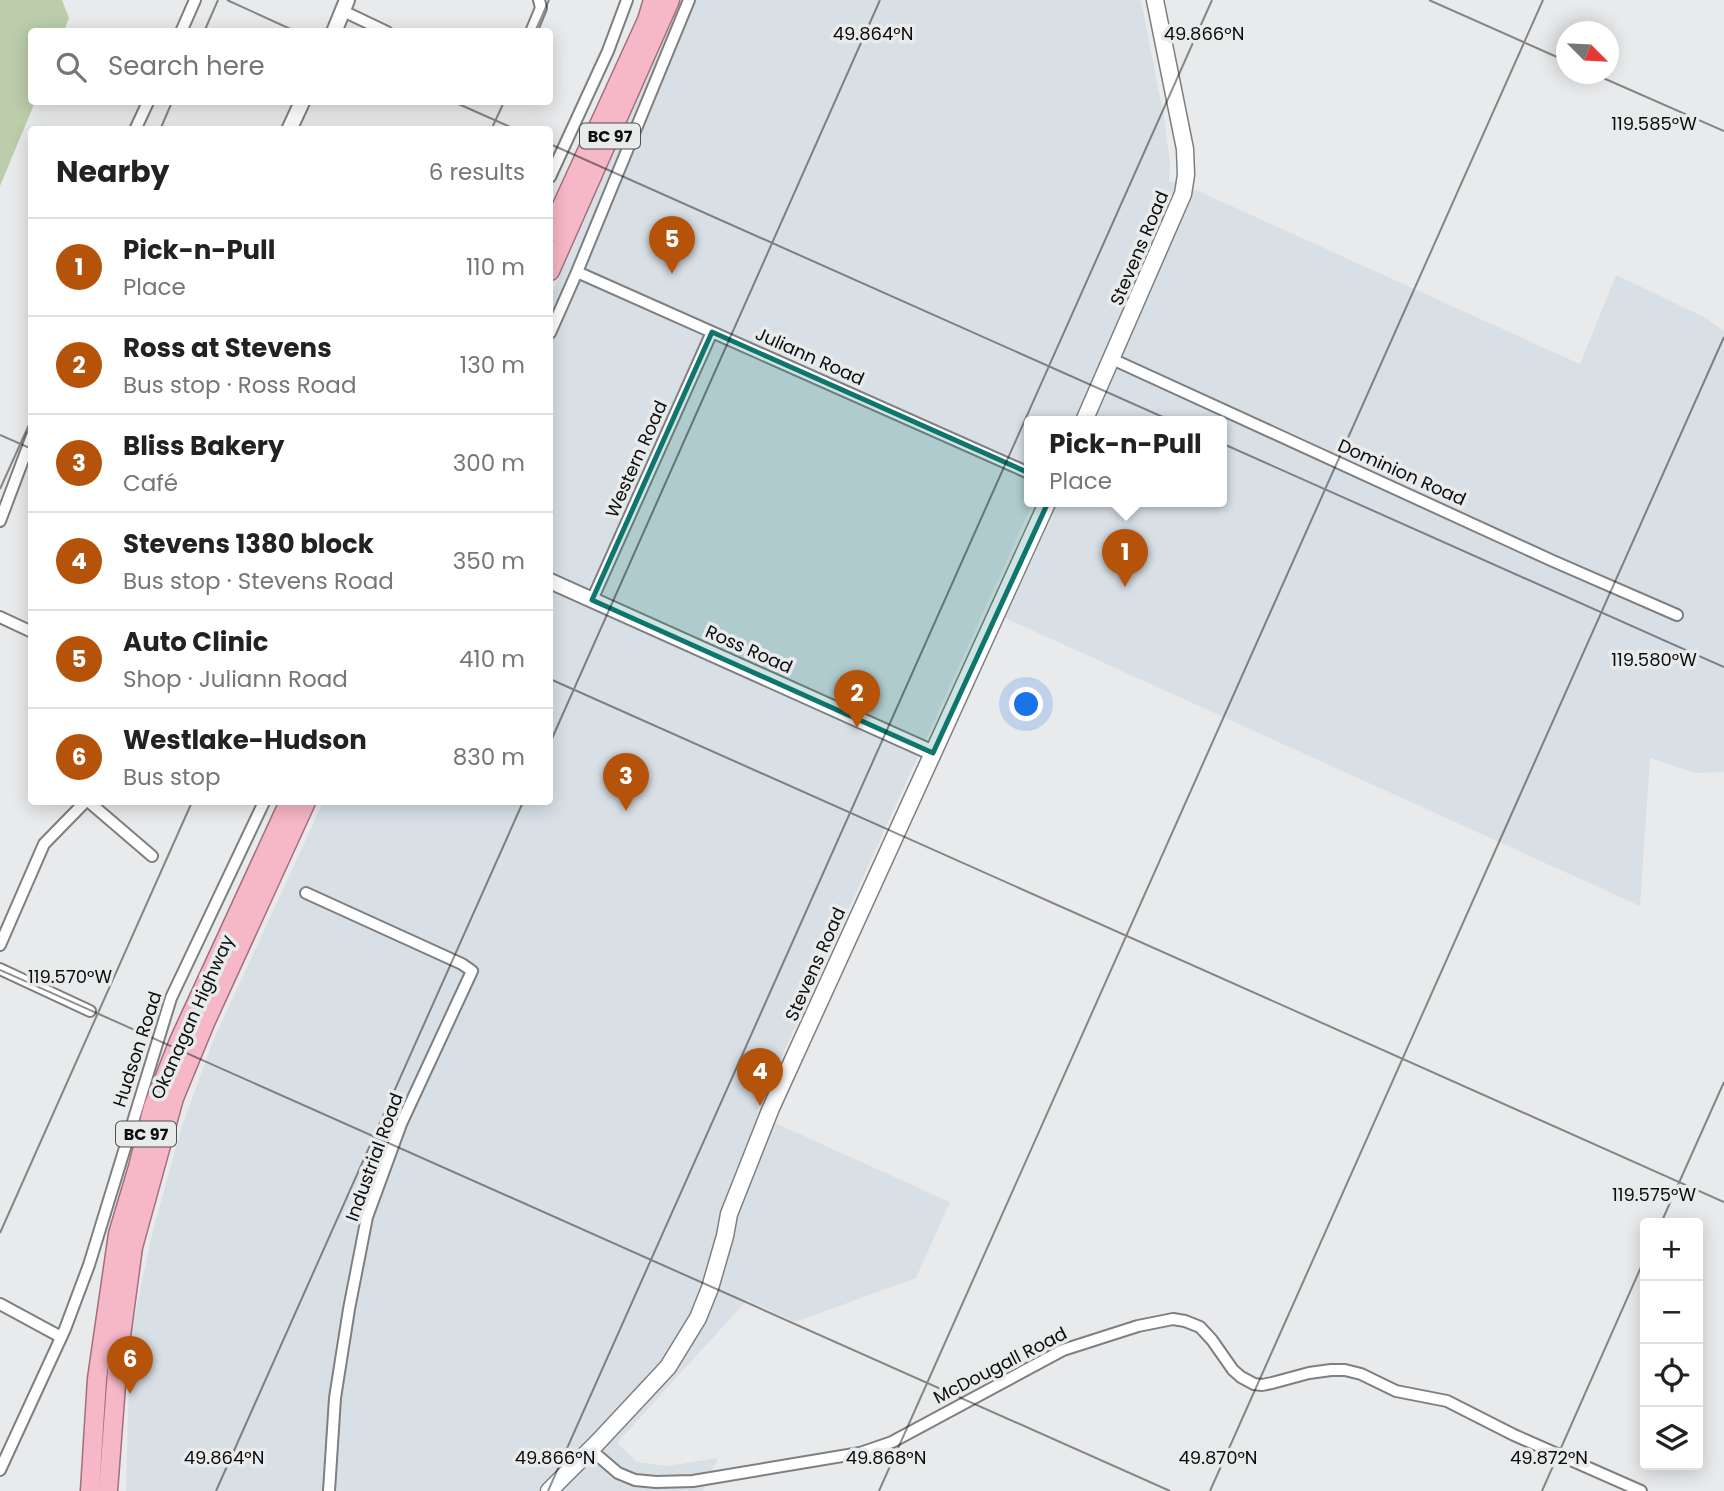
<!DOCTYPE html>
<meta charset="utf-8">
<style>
:root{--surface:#fff;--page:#f6f6f6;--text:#222;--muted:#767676;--line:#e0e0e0;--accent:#b45309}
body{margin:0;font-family:Poppins,sans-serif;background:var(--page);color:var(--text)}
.controls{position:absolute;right:21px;bottom:21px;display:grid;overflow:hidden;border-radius:7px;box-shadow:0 4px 18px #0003}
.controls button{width:63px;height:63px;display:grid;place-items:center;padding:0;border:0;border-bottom:2px solid var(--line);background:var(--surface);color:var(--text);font:35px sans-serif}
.compass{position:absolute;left:1556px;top:21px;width:63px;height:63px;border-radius:50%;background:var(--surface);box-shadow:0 4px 18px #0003;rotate:114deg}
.you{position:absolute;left:1027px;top:705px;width:24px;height:24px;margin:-18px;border:5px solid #fff;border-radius:50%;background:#1a73e8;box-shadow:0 0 0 10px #1a73e833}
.badge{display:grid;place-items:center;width:46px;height:46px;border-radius:50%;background:var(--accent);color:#fff;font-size:23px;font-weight:700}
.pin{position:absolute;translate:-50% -58px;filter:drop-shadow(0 2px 4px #0008)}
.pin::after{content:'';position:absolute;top:37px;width:24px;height:21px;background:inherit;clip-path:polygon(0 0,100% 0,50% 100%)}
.popup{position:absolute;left:1024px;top:416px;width:203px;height:91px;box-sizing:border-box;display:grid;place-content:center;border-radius:7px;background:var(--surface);filter:drop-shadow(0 2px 5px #0005);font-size:23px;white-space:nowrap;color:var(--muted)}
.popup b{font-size:26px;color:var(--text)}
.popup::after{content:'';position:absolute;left:50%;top:100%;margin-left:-14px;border:14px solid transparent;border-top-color:var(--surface)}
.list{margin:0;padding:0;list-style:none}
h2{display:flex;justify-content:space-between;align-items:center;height:91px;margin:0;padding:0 28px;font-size:30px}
h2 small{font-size:23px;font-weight:400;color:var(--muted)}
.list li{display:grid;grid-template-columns:46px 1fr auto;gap:21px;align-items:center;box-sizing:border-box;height:98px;padding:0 28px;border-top:2px solid var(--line)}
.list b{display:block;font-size:26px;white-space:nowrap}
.list p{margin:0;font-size:23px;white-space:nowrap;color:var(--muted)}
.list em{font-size:23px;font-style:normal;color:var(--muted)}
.icon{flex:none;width:38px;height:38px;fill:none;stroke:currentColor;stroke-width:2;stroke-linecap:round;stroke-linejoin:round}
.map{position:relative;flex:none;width:1724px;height:1491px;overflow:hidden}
.search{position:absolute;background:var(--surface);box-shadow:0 4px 18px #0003;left:28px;top:28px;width:525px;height:77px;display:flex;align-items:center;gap:18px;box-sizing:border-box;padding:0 24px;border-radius:7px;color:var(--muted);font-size:26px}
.panel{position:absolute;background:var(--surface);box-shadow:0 4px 18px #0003;left:28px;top:126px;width:525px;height:679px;border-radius:7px}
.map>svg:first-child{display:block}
</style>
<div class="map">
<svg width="1724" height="1491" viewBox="0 0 1724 1491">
<rect width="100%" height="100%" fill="#e9eaeb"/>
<path fill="#d8e0e6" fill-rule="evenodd" d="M681 0H1141L1165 123 1170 164 1169 181 1198 191 1580 364 1616 275 1706 318 1724 331V772L1695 773 1650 758 1640 906 1005 618 1053 515 1032 505 757 1111 775 1123 950 1202 916 1278 795 1322 747 1300 617 1443 637 1462 668 1466 718 1458 703 1491H126L130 1337 153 1230 182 1126 213 1041 323 802H550V298ZM1029 421H1221V501H1029Z"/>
<path fill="#bbcdab" d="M0 0H62L69 18 64 31 32 32V102H35L0 186Z"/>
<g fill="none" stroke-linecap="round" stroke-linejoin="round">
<g stroke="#7e7f80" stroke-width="14">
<path id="minor" d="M343 11 387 32
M181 32 195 0
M531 32 541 8 539 0
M135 130 148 102
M550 177 608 51 627 0
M577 272 1029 473
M550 333 577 272 689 0
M1112 359 1553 561 1677 615
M0 521 32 436
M592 600 712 332
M0 617 32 632
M89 802 152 856
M306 893 462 964 472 971 401 1124 367 1217 349 1309 335 1398 329 1491
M0 945 44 844 85 802
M0 969 90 1011
M0 1304 61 1337
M590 1449 618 1473 635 1480 656 1482 693 1481 860 1453 892 1442 1063 1350 1138 1326 1173 1319 1185 1321 1200 1327 1212 1340 1233 1370 1241 1377 1254 1384 1262 1385 1272 1383 1309 1373 1331 1370H1345L1361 1374 1396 1391 1447 1401 1514 1435 1641 1491
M0 1470 65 1329 89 1265 171 998 264 802"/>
</g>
<g stroke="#7e7f80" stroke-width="18">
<path id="tertiary" d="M334 32 347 0
M289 130 302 102
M550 581 933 753"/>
</g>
<g stroke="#7e7f80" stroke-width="19">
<path id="secondary" d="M1084 421 1183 194 1186 175 1185 149 1155 0
M549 1491 598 1442 668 1367 698 1318 710 1288 725 1236 729 1214 771 1108 1048 501"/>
</g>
<g stroke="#a26f7c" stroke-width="21">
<path id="trunk" d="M550 232 647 20 653 0
M550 271 670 0
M90 1491 97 1379 118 1234 138 1167 153 1107 179 1041 289 802
M108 1491 118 1358 133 1247 174 1098 205 1023 306 802"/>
</g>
<use href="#minor" stroke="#fff" stroke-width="10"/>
<use href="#tertiary" stroke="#fff" stroke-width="14"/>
<use href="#secondary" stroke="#fff" stroke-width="16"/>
<use href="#trunk" stroke="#f6b7c7" stroke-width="18"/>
</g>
<path fill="#0f766e" fill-opacity="0.2" stroke="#0f766e" stroke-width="5" stroke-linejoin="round" d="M712 332 1056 485 933 753 592 600Z"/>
<path fill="none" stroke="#0b0c0c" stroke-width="2" stroke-opacity="0.45" d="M227 0 297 32M1429 0 1566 61M204 32 218 0M535 32 549 0M1594 74 1724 131M454 102 517 130M160 130 172 102M491 130 504 102M550 144 1724 667M0 435 32 449M0 489 32 418M550 679 1724 1202M550 743 880 0M0 970 1170 1491M1661 1223 1724 1082M0 1233 192 802M216 1491 523 802M548 1491 1212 0M879 1491 1543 0M1210 1491 1724 337M1542 1491 1645 1258"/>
<g text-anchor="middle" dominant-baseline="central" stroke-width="7" stroke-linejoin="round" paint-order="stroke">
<g fill="#e9eaeb" stroke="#4e4f4f" stroke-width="2">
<rect x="580" y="123.5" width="60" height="25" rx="5"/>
<rect x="116" y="1121.5" width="60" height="25" rx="5"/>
</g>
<g font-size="16" font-weight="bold" fill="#0b0c0c">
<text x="610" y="136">BC 97</text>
<text x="146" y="1134">BC 97</text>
</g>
<g font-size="18" fill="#0b0c0c" stroke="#e9eaeb">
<text transform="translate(1139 248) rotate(-67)">Stevens Road</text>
<text transform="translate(810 356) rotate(24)">Juliann Road</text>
<text transform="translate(636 459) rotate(-66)">Western Road</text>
<text transform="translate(1402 472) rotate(24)">Dominion Road</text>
<text transform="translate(749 649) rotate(24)">Ross Road</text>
<text transform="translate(815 964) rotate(-66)">Stevens Road</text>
<text transform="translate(192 1017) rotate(-66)">Okanagan Highway</text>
<text transform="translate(137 1049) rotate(-72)">Hudson Road</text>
<text transform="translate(374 1157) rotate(-70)">Industrial Road</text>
<text transform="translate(1000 1365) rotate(-27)">McDougall Road</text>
</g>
</g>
<g font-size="18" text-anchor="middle" fill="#0b0c0c" stroke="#e9eaeb" stroke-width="7" stroke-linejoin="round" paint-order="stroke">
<text x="873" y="40">49.864°N</text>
<text x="1204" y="40">49.866°N</text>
<text x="1654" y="130">119.585°W</text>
<text x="1654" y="666">119.580°W</text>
<text x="70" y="983">119.570°W</text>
<text x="1654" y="1201">119.575°W</text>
<text x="224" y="1464">49.864°N</text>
<text x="555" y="1464">49.866°N</text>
<text x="886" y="1464">49.868°N</text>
<text x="1218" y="1464">49.870°N</text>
<text x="1549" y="1464">49.872°N</text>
</g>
</svg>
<div class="controls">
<button>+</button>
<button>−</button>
<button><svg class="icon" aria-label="locate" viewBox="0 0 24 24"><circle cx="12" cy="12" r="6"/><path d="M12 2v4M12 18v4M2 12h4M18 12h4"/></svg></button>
<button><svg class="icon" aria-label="layers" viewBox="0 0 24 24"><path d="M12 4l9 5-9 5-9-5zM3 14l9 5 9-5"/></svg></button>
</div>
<svg class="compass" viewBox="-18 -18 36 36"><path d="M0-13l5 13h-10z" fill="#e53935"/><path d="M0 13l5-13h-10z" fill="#767676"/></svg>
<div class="you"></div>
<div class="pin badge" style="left:1125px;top:587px">1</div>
<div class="popup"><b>Pick-n-Pull</b>Place</div>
<div class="pin badge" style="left:857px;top:728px">2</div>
<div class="pin badge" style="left:626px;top:811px">3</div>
<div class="pin badge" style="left:760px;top:1106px">4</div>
<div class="pin badge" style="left:672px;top:274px">5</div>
<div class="pin badge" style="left:130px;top:1394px">6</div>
<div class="search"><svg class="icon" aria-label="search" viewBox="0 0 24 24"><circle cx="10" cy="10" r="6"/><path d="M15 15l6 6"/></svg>Search here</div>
<section class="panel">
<h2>Nearby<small>6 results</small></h2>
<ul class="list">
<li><span class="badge">1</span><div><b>Pick-n-Pull</b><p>Place</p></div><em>110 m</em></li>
<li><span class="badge">2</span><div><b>Ross at Stevens</b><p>Bus stop · Ross Road</p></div><em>130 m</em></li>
<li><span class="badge">3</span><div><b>Bliss Bakery</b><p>Café</p></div><em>300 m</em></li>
<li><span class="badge">4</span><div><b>Stevens 1380 block</b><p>Bus stop · Stevens Road</p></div><em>350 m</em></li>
<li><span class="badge">5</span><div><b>Auto Clinic</b><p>Shop · Juliann Road</p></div><em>410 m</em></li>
<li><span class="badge">6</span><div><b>Westlake-Hudson</b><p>Bus stop</p></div><em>830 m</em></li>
</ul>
</section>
</div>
